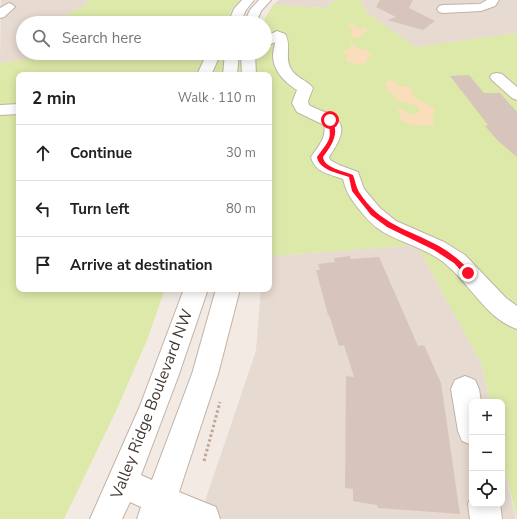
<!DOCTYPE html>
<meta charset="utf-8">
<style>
:root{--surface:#fff;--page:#f2f2f2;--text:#202124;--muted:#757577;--line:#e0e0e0}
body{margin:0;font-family:"Nunito Sans",sans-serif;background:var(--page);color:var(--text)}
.controls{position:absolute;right:12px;bottom:12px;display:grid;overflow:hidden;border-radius:8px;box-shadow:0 2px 10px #0003}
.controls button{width:36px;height:36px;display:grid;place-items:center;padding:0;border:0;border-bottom:1px solid var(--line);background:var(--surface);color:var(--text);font:20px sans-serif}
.stop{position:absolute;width:12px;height:12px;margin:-9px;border:3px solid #ff0d26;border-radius:50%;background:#fff}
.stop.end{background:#ff0d26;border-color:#fff;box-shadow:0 1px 4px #0008}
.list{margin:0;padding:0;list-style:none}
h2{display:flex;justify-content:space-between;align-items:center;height:52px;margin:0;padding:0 16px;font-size:17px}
h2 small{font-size:13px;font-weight:400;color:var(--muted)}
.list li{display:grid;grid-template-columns:26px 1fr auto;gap:12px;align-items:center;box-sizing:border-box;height:56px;padding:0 16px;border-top:1px solid var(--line)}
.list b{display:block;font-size:15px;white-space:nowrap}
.list em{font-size:13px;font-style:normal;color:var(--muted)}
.icon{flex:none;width:22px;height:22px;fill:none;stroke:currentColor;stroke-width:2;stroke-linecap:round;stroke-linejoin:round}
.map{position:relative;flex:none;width:517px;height:519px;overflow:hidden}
.search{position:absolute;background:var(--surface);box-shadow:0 2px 10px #0003;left:16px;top:16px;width:256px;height:44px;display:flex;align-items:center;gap:10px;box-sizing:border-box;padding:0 14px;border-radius:22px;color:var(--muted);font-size:15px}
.panel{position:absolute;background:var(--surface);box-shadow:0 2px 10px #0003;left:16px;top:72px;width:256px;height:220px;border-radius:8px}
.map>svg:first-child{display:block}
</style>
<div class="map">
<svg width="517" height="519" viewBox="0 0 517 519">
<rect width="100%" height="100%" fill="#f2eae3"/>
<path fill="#e7dad0" d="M1 0H87L88 4 65 16 56 23H23V53H31L28 59 0 63Z
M279 0H336L325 8 273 5Z
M360 0H517V33L415 47 367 13Z
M417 245 482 365 490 402H472V504H502V456L516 519H199L256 351 261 289H269V256Z"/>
<path fill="#dde9a9" d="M87 0H241L232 9 226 23H56L65 16 88 4Z
M336 0H360L367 13 415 47 517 33V519L502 456V402H490L482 365 417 245 269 256V75H19V289H165L147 340 116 411 64 519H0V63L28 59 31 53H265L264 23 265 18 273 5 325 8Z"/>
<path fill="#faddbb" d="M350 24 355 25 358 29 365 28 368 31 362 34 361 37 355 38 351 34 352 29 347 26Z
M350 44H354L357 49H365L373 55 367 57 368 61 362 65 348 62 345 58 347 56 343 51 351 48Z
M387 81H394L399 86 410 87 413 91 412 93C416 103 430 102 435 110L432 117 435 125H412L400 120 399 117 402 114 398 111V109C406 109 413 120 420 111L417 106 397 100 394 95 386 91 388 88 385 83Z"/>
<path fill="#d7c5bb" d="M380 0H413L409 8 435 21 423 30 387 20 396 17 376 7Z
M469 75 484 93H500L517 112V157L498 141 485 126 488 125 450 76Z
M350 256 351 259 379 257 418 346 424 345 441 383 460 514 378 508 377 505 353 501V489L345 488 346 376 354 377 344 345 339 346 329 315H328L316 270H320L318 264 335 262 334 258Z"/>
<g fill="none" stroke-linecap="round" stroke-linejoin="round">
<g stroke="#c1b2a8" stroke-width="2">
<path id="minor" d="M242 0H254L246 10 240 23H228L234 9Z
M259 0H271L261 11 256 23H244L250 10Z
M487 0H499L495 6 481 11 443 13 439 12 437 9 439 6 443 5 480 4Z
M9 3 13 5 15 7 4 17 0 18V8Z
M277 31 285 34C292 45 284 58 291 69 296 78 307 80 313 88L308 101 309 105C316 109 323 111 330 114 351 125 338 143 329 157L330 160 339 165 358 172 364 189 380 208 396 221 444 242 465 255 506 298 517 306V329C488 319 472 288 450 268 432 250 404 244 383 232 373 226 365 217 358 208 351 199 346 192 343 179 330 174 315 173 311 157 318 147 327 137 324 125L297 112 292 103 297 90C284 82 273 70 273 55 273 50 275 46 275 42L265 47V37Z
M207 53H221L211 75H197Z
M225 53H239L237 75H223Z
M241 53H255L256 75H242Z
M497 73 502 74 517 87V100L512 98 492 80 490 77 492 74Z
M19 104V114L0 115V105Z
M184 289H208L178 377 141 475 152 480 192 374 216 289H240L218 374 179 492 216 507 220 519H137L141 507 130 502 122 519H90L140 406Z
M465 376 475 380 479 389 481 402H472V445L462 441 458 431 451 389 455 380Z
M472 494V504H500L502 519H470L468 504Z"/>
</g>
<path stroke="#c0a696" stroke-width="3" stroke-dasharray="2.5 2.5" stroke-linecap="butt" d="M204 461 220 402"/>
<use href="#minor" fill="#fff" fill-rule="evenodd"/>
</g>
<path fill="#ff0d26" d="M328 119H331C341 133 331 146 323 157 324 168 344 171 353 175 355 180 356 187 359 192 380 225 408 229 439 246 451 253 461 261 470 271V275H465L454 263 434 250 387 227 371 215 352 191 349 177C338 173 319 170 317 157 330 139 332 140 328 119Z"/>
<g text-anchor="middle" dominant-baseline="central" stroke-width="4" stroke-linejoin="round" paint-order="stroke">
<g font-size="16" fill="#443933" stroke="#fff">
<text transform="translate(152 404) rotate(-69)">Valley Ridge Boulevard NW</text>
</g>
</g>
</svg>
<div class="controls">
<button>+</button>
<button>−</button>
<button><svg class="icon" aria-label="locate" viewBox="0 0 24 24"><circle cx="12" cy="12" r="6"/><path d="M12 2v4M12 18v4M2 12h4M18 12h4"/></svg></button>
</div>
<div class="stop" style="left:330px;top:120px"></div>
<div class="stop end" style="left:468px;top:273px"></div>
<div class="search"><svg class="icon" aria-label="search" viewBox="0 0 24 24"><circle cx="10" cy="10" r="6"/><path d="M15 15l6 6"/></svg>Search here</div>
<section class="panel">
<h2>2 min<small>Walk · 110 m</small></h2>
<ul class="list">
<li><svg class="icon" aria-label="ahead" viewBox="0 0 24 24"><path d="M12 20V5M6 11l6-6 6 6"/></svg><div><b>Continue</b></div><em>30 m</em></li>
<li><svg class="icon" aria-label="left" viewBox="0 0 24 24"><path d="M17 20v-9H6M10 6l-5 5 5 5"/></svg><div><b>Turn left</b></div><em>80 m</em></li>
<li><svg class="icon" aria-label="arrive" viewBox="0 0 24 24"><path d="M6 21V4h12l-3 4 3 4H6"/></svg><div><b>Arrive at destination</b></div></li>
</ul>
</section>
</div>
